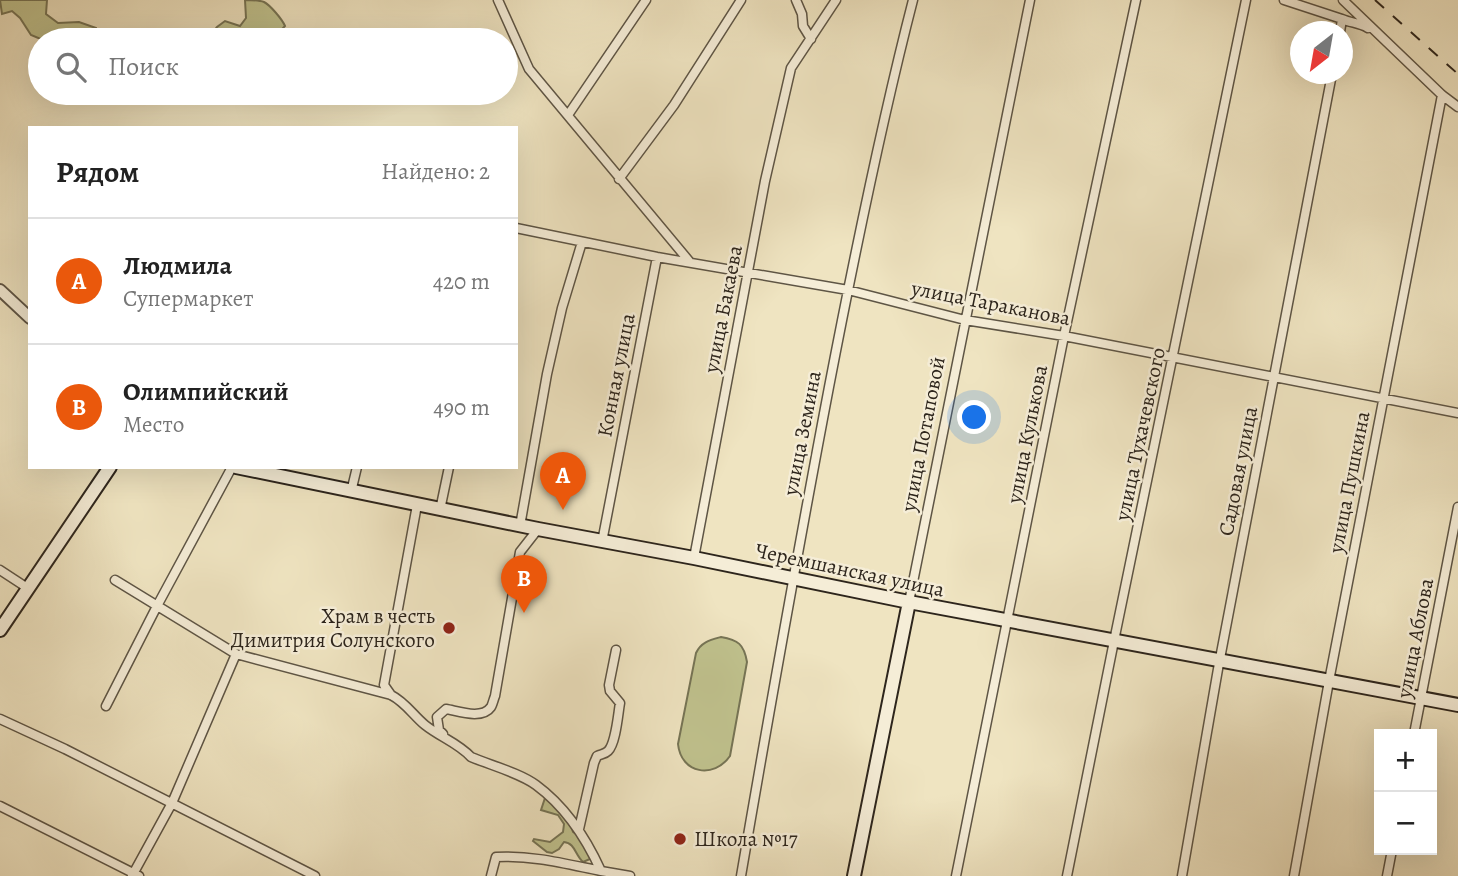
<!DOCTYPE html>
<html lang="ru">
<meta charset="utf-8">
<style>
:root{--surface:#fff;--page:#f6f6f6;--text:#222;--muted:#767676;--line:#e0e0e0;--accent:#ea580c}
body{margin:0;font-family:Alegreya,serif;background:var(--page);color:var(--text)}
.controls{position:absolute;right:21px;bottom:21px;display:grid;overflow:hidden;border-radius:0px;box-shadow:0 7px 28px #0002}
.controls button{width:63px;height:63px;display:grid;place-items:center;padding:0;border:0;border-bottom:2px solid var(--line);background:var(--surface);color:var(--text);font:35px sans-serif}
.compass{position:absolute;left:1290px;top:21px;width:63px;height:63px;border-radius:50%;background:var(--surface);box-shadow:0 7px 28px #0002;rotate:211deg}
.you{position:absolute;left:975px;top:418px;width:24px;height:24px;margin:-18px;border:5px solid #fff;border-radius:50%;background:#1a73e8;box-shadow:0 0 0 10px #1a73e833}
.badge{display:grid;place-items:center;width:46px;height:46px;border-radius:50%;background:var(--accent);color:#fff;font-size:23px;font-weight:700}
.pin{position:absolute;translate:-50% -58px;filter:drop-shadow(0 2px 4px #0008)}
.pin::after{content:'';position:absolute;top:37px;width:24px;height:21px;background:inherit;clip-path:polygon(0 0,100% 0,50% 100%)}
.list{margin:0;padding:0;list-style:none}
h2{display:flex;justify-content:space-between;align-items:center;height:91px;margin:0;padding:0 28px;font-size:30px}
h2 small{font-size:23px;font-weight:400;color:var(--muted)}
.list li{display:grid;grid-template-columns:46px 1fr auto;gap:21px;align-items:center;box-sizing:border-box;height:126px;padding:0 28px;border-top:2px solid var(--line)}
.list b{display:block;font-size:26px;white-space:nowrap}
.list p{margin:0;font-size:23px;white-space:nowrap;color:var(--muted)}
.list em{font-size:23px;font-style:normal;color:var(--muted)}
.icon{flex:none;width:38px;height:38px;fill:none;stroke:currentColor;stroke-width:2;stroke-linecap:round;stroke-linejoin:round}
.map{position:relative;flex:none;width:1458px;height:876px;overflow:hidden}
.search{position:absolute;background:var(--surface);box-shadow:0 7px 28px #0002;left:28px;top:28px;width:490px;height:77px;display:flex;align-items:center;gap:18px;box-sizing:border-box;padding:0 24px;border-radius:38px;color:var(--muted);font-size:26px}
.panel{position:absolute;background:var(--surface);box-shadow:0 7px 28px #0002;left:28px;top:126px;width:490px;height:343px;border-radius:0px}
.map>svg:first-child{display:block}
</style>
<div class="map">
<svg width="1458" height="876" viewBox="0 0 1458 876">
<rect width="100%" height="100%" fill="#efe4c1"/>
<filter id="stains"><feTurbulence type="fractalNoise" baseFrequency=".00286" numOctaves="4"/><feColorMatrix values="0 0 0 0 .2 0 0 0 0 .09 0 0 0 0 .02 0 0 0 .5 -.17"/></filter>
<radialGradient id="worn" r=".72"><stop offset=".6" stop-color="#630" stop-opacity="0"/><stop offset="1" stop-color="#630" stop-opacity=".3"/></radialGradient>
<path fill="#c0c28e" stroke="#767455" stroke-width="2" d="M0 0H47L46 14 58 23 79 22 96 28V35L92 40H43L31 35 20 18 12 11 2 14Z
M245 0C251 0 259 0 264 2 270 5 282 19 285 26L272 40H212L209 37 217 27 225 21 240 26 246 18Z
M721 637C738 640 744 644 747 662L730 756C714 779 681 774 678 744L696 653C701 642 710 640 721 637Z
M545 798C558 805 570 817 573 832L579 836 591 855 590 859 583 862C575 855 575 843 564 842L559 849 552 853 547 852 533 841 534 839 550 842 563 832 564 824 558 815 541 810Z"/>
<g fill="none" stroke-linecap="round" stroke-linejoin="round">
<g stroke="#5e5545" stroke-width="11">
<path id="minor" d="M498 0 529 69 689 261
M796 0 802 14 803 26 811 39
M1284 0 1342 19 1340 32
M1343 0 1442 95 1458 107
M1342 19C1351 23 1360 23 1368 28
M568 115 646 0
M619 179 674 105 741 0
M516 228 657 257 848 290 965 320 1064 336 1458 413
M351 492 357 467
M440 510 449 467
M520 526 547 374 562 308 582 242
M602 542 657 257
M694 558 765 181 791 68 836 0
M0 570 29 589
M115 580 236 654 391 695C405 702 413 715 425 725 440 737 458 743 471 757 490 765 520 773 536 785 566 807 586 838 601 871L630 876
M909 602 1030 0
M391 695 384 685 417 505
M106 706 157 606 232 467
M0 719 65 749 315 876
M443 734 439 730 437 717 446 709C458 711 482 720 491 707 492 706 494 698 495 696L520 552 538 529
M1414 734 1458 507
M0 806 139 876
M579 829 594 763 597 756C602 754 605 754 608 751 616 743 618 714 620 703L610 691 609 685 616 650
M132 876 172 803 236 654
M491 876 496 857C532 855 566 864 601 871
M741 876C769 713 798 550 829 387 854 257 880 128 913 0
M956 876 1064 336 1136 0
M1067 876 1114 641 1246 0
M1182 876 1218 669 1332 74
M1294 876 1329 681 1442 95
M1387 876 1392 850"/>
</g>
<g stroke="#5e5545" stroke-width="14">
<path id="tertiary" d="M0 290 30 318"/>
</g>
<g stroke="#2d251c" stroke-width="16">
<path id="secondary" d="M236 467 538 529 694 558 909 602 1458 705
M0 630 110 467
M854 876 909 602"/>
</g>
<use href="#minor" stroke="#f5edd7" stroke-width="8"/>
<use href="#tertiary" stroke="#f5edd7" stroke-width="10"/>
<use href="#secondary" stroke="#f5edd7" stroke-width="12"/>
<path stroke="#2d251c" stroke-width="2" stroke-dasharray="12 12" stroke-linecap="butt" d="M1375 0 1458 74"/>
</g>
<g fill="#8f2418" stroke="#f5edd7" stroke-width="2.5">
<circle cx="449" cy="628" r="7"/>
<circle cx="680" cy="839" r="7"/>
</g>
<g text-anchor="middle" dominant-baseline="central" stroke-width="5" stroke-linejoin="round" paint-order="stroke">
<g font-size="21" fill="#2d251c" stroke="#f5edd7">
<text transform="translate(991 303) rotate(11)">улица Тараканова</text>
<text transform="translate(723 309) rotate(-79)">улица Бакаева</text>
<text transform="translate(616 375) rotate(-79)">Конная улица</text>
<text transform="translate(802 433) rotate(-79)">улица Земина</text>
<text transform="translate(923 434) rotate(-79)">улица Потаповой</text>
<text transform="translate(1027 434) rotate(-79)">улица Кулькова</text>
<text transform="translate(1140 434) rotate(-78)">улица Тухачевского</text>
<text transform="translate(1238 471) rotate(-79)">Садовая улица</text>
<text transform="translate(1349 482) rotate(-79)">улица Пушкина</text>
<text transform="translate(850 570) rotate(12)">Черемшанская улица</text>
<text transform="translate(1415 638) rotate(-79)">улица Аблова</text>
</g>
<g font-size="21" fill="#2d251c" stroke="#f5edd7" text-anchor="end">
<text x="435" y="616">Храм в честь<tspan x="435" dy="24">Димитрия Солунского</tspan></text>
<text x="694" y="839" text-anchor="start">Школа №17</text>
</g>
</g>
<rect width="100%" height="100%" filter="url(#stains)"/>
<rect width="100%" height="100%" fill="url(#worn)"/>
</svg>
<div class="controls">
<button>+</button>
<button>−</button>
</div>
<svg class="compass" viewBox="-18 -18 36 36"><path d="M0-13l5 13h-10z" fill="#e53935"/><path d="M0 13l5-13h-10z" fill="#767676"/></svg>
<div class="you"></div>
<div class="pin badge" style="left:563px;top:510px">A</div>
<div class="pin badge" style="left:524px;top:613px">B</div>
<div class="search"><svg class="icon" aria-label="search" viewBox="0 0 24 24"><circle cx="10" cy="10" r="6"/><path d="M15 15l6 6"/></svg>Поиск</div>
<section class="panel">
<h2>Рядом<small>Найдено: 2</small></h2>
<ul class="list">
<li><span class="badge">A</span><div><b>Людмила</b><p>Супермаркет</p></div><em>420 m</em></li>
<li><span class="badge">B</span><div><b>Олимпийский</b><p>Место</p></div><em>490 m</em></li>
</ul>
</section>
</div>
